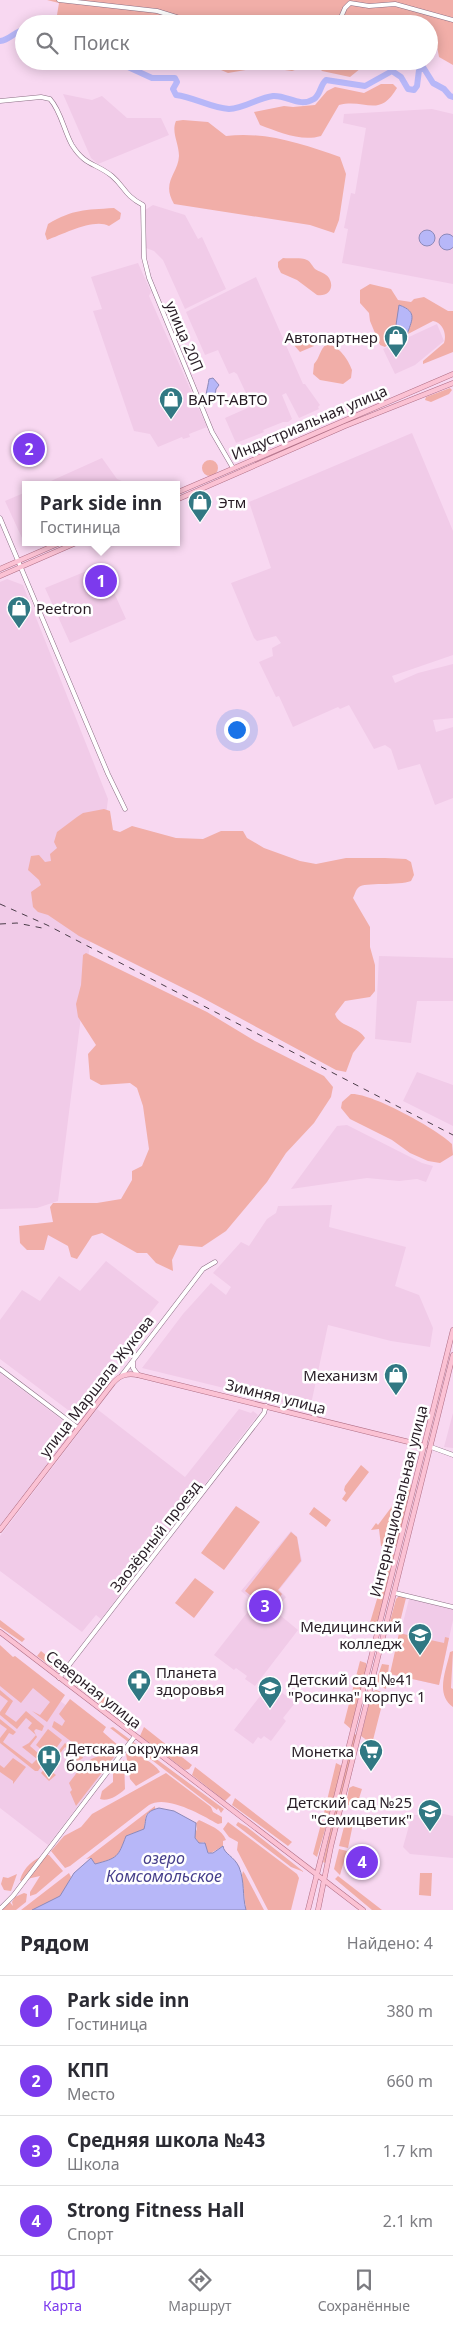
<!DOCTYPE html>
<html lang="ru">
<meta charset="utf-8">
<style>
:root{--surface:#fff;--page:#f7f7f7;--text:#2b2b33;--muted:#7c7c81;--line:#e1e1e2;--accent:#7c3aed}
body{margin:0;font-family:"Noto Sans",sans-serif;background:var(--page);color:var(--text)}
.you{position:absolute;left:236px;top:729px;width:18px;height:18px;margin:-12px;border:4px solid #fff;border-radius:50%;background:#1a73e8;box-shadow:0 0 0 8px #1a73e833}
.badge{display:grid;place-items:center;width:32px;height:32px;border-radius:50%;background:var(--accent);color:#fff;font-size:16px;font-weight:700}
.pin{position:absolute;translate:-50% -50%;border:2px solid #fff;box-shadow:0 1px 5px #0006}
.popup{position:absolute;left:22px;top:481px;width:158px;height:65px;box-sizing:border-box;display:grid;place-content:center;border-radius:0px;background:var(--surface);filter:drop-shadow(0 1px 4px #0005);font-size:16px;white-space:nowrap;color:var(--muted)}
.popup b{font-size:19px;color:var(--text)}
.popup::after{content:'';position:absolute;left:50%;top:100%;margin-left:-10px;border:10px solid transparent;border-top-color:var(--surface)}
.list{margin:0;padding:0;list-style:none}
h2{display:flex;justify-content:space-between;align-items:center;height:65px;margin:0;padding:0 20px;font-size:21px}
h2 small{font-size:16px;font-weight:400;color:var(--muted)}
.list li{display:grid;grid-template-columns:32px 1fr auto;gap:15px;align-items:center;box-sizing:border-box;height:70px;padding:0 20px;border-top:1px solid var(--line)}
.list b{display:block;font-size:19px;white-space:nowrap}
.list p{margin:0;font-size:16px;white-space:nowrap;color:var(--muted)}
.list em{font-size:16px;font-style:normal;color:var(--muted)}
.icon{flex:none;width:28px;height:28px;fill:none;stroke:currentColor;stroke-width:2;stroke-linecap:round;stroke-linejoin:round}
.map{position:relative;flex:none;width:453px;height:1910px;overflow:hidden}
.search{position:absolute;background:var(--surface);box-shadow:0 2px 12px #0003;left:15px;right:15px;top:15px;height:55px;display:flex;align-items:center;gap:12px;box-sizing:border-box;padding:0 18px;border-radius:28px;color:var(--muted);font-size:19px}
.sheet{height:345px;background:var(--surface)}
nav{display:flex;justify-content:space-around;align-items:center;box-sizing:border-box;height:70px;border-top:1px solid var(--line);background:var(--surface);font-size:14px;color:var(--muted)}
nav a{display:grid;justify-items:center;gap:2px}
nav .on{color:var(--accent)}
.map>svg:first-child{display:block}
</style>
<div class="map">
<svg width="453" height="1910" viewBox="0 0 453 1910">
<rect width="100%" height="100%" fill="#f8d8f1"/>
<path fill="#f1cbe8" d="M63 94 92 100 102 96 127 118H161L169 135 98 164 91 158Z
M432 109 453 114V284L342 263 348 229 344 228 351 193 355 194 366 128 343 123 344 114Z
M153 205 185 215 198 239 202 237 226 289 185 309 163 260 154 251 146 248 145 210Z
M138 263 151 292 149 296 207 427 189 434 190 437 183 439 182 437 158 447 150 434 134 431 93 311 102 309 91 277Z
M256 277 303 384H305L320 405 318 407 319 409 299 418 286 393 282 395 292 419 288 422H283L263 430 264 432 236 443 225 418 252 406 237 374 234 372 229 374 218 350 205 355 186 312Z
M437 324 444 341 415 365 395 374 383 349Z
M412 433 453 531V655L392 676 395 683 418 673 453 664V718L433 720 436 732 453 727V798L435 805 420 764 398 770 391 749 385 745 374 749 349 705 340 709 338 707 293 727 279 696 276 697 259 662 273 656 272 648 281 643 276 636 257 641 254 638 231 583 271 568 249 502Z
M102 458 117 479 122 481 124 485H42Z
M26 492V536L22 538 5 501Z
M99 566 103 576 106 575 126 619 70 643 45 588Z
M7 579 23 585 108 799 58 1201 37 1208 0 1209V582Z
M379 956 453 958V1001H417L411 1043 375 1039Z
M417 1072 453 1085V1126L403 1101Z
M347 1125 422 1163 433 1166 426 1182 417 1179 399 1181 367 1178 291 1189 337 1126Z
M332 1205 329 1227 406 1247 395 1286 419 1295 433 1328 430 1347 391 1341 328 1325 310 1409 142 1368 183 1314 211 1283 226 1295 231 1287 213 1273 241 1242 249 1246 267 1219 276 1213 278 1206Z
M106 1261 159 1302 83 1397 84 1398 72 1413 0 1359V1320L22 1290 40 1301 59 1276 80 1291Z
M0 1373 74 1429 0 1525Z
M97 1409 185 1477 239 1409 251 1413 253 1411 258 1415 101 1619 96 1615 82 1632 0 1571V1536Z
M453 1413V1448L444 1447Z
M291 1531 297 1537 302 1561 279 1590 286 1597 275 1611 298 1630 255 1686 245 1679 247 1676 236 1668 234 1670 214 1655 250 1609 253 1601 241 1591Z
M409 1599 453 1609V1620L439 1685 390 1674Z
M0 1655 122 1748 48 1845 0 1808Z
M270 1683 295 1703 283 1718 286 1721 271 1741 264 1736 261 1739 258 1737 253 1744 234 1730Z
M420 1809 453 1816V1858L410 1854 403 1847 412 1815H418Z"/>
<path fill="#f1aea8" d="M47 0H453V65L439 57 437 46H429V24H79V21L57 15 59 3Z
M200 61H391L366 64 350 77 322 71 315 63 292 71 263 67 228 73Z
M381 84H393L397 88C379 119 365 98 339 105L321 136C301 142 279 132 260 125L254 112 284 106 293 107 315 105 327 91 335 87 364 93Z
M183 120 208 122 226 136C265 131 303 144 340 157L346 174 339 220 334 233 310 225 174 204C161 182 178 174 179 156 179 143 171 132 176 121Z
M114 208 121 213 120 219 109 226C94 218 64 234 47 240L45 234 48 224C74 209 84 210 114 208Z
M283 258C290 259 301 257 307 260 311 262 312 266 315 269 319 272 326 273 329 278 335 288 328 297 317 295L297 280 281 273 278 267V262Z
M370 284 391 289 398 300 411 302 414 299 424 297 448 311H453V352L423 364V361L444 343C447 334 443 323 433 321L408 334C410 321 419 311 399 305V327H395L391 336 389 344 385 347 380 345 370 321 369 313 360 303V290Z
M294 335 316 339 314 346 300 352 286 336Z
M327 344C339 346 348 359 352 370L351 378 343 384 320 380 313 374 314 364C320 358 320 348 327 344Z
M450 388 452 390 449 394 431 402 425 400 426 397Z
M202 468a8 8 0 1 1 16 0a8 8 0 1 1-16 0Z
M104 809 110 811 113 830 120 832 132 826 176 838 203 839 221 831H243L247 838 264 848 300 861 316 864 346 858H385L406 859 411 862 414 875 411 881C399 886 364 882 359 887 356 889 355 894 353 898L370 927V947L375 965V991L370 997 345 1001 335 1014C339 1027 358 1026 365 1038L353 1053 346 1072 336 1070 201 997 79 936 48 915 38 912 33 907 31 892 41 885 39 880 28 870 31 856 39 855 45 862 51 861 50 854 57 848 54 842 57 832 77 817 83 813Z
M86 953 207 1012 255 1041 324 1076 333 1087 331 1097 314 1123 286 1153 267 1182 226 1231 202 1247 179 1245 172 1260 173 1271 156 1263 147 1253H137L102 1233 92 1236 77 1259 71 1257 68 1246 48 1235 44 1250H27L20 1243 19 1226 53 1222 50 1207 53 1203H97L121 1199 132 1180V1171L142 1166 149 1149 143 1106 137 1088 130 1083 101 1085 90 1079 88 1054 96 1045 78 1017 76 1004 81 985 83 955Z
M351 1094C370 1092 439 1130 452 1144L453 1155 440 1163 428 1161 410 1153 392 1140 350 1119 341 1108 342 1102Z
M361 1465 369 1472 346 1502 342 1499 346 1493 344 1490 345 1486Z
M405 1483 411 1484V1491L397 1546 389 1544 392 1542 390 1541Z
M399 1497 387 1547 381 1546 379 1529 371 1530 376 1523 378 1525Z
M236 1506 260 1522 224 1570 201 1553Z
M314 1507 331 1520 326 1527 309 1514Z
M291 1532 297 1537 301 1561 278 1590 282 1594 267 1613 257 1605 259 1602 245 1591Z
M388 1551 395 1555 377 1626 373 1627 369 1626 385 1572 384 1565Z
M195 1578 214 1592 194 1618 175 1603Z
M399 1596 406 1598 398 1630 390 1628 389 1625 396 1599Z
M0 1620 25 1639 22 1642 0 1627Z
M399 1633 412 1636 411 1643 425 1646 426 1639 444 1643 445 1637 449 1638 439 1685 390 1674Z
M0 1645 13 1657 15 1656 65 1695 47 1722 32 1711 40 1715 50 1702 33 1688 21 1703 0 1686Z
M41 1651 63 1669 61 1671H57L37 1656Z
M453 1651 451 1688 453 1689V1707C435 1694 446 1671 450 1652Z
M360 1661 366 1663V1670L351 1729 344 1723Z
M382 1664 389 1665 386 1689 375 1684Z
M68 1672 74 1674 114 1704 109 1711 66 1678 65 1675Z
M0 1690 13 1701 5 1714 16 1722 26 1711 44 1726 42 1731 36 1729 34 1731 37 1737 30 1746 46 1760 38 1771H35L0 1743V1738L7 1729 0 1724V1719L16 1732 13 1735 9 1733 3 1742 32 1764 37 1759 22 1747 29 1743 36 1735 28 1728 32 1723 26 1718 17 1729 0 1715V1712L8 1701 0 1695Z
M376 1690 385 1693 372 1744 361 1736 372 1692Z
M70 1699 106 1727 103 1732 121 1748 76 1806 70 1792 72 1790 69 1783 78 1771 82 1772 91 1759 106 1753 112 1757 116 1752 111 1748 89 1755 52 1727 54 1721 62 1726 65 1721 59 1714Z
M113 1727 224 1809 221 1813 218 1808 217 1810 110 1728Z
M144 1727 192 1765 189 1769 185 1770 140 1736Z
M48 1729 62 1740 50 1757 36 1745Z
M354 1734 357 1735 325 1863 323 1862Z
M65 1743 82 1755 83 1758 78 1761 76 1760 78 1757 65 1747 48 1769 56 1775 49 1781 41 1773Z
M134 1750C141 1759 153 1761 160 1772L136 1786 130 1779 126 1754 128 1751Z
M13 1758 26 1767 13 1784V1781L0 1772V1765L4 1768Z
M124 1760 125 1789C119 1795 108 1802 100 1799L102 1791 113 1782V1773Z
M336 1763 342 1766 329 1816 326 1818 323 1817Z
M195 1767 231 1795 225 1801 192 1775Z
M166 1773 211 1807 213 1812 222 1817V1823L218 1824C202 1815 166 1794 149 1805L70 1866 65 1868 51 1851 64 1836 81 1827 92 1814Z
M353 1786 362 1789 356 1808 346 1804 349 1788Z
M235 1798 292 1842 288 1846 232 1805Z
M155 1806V1809L146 1815 144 1829 126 1836C118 1857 118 1858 95 1864L91 1858 86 1859Z
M199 1820C209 1825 222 1829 226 1840L223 1841V1846L211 1853 208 1852 204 1842 199 1843 194 1836 197 1829 196 1823Z
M322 1820 327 1823 317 1857 313 1854Z
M228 1822 297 1874 299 1878 291 1910H268L237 1850 238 1842 229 1837 223 1829Z
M238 1822 247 1827 304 1872 291 1867 236 1825Z
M345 1823 353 1824 348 1848 339 1846Z
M339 1849 347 1851 340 1875 334 1869Z
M46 1855H49L63 1871 36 1894 30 1896V1892L40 1876 27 1879 22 1883 20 1880C24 1867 33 1859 46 1855Z
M243 1871 245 1874 264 1910H246L242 1875Z
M69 1873 71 1877 63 1893 58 1898 32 1910H21Z
M420 1873H432L431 1896 419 1895Z
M17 1874 11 1891 4 1890 1 1884 3 1877 8 1878Z
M338 1876 382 1910H372L335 1879Z
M24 1893 27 1894 26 1902 16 1910H0L9 1901 13 1906 12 1902 15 1897Z"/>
<path fill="#b7b7f8" stroke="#8c89b9" d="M419 238a8 8 0 1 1 16 0a8 8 0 1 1-16 0Z
M439 242a8 8 0 1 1 16 0a8 8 0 1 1-16 0Z
M399 305C419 312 411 321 407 335L403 328 396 325Z
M213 378 219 385 216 389 214 402 208 407C203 400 208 388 209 379Z
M159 1808 174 1811 196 1823 195 1838 199 1843H205L208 1853H213L223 1846C224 1854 234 1856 239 1867 245 1882 242 1895 246 1910H32L60 1896 74 1873 91 1858 95 1864C118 1858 118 1857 126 1836L144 1829C147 1818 143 1812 159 1808Z"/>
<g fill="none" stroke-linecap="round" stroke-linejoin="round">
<path stroke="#b7b7f8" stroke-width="6" d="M0 41C10 40 15 31 24 30
M115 61 152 78H175L177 82 173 89 176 95C194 97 211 108 229 109 244 109 257 98 273 96 288 95 299 108 314 99 321 94 320 85 326 80L365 86 392 71 401 77 408 89 414 90 417 86 419 70 423 67 433 83 444 89 450 96 453 97"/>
<g stroke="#8b6e84" stroke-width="5">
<path id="minor" d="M59 0 157 11 199 24
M338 24 345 8 350 3 369 6 395 4 453 20
M0 101 41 97 50 99C61 111 64 131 72 145 85 166 96 163 112 176 125 187 124 195 143 205L144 258 149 278 212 432 233 468
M0 518 108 774 125 809
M133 1362V1368L138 1375
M0 1369 78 1428
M122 1375 203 1269 215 1262
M431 1447 453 1455
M395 1593 453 1607
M59 1678 264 1413 266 1406
M0 1909 13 1896 135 1736"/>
</g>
<g stroke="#af6e85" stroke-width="5.5">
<path id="major" d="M176 493 453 374
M176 500 345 426 453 383
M0 569 62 542
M0 576 78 542
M0 1530 113 1383C120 1375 127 1373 138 1375L425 1446
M0 1632 363 1910
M308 1910 453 1330
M318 1910 331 1846 453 1355"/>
</g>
<use href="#minor" stroke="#fff" stroke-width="4"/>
<use href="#major" stroke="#fbc2d4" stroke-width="4.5"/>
<path stroke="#4b3d49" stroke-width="1" stroke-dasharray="6 6" stroke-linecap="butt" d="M0 904 47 925 453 1135
M0 924 17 923 47 929"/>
</g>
<defs>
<g id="shop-pin" transform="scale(1.25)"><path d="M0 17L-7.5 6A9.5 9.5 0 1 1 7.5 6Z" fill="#317883" stroke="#fff"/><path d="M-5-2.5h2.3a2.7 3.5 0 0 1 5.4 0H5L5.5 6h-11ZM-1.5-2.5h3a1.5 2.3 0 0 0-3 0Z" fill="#fff"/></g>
<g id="university-pin" transform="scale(1.25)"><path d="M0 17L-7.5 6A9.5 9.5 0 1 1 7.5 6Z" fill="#317883" stroke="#fff"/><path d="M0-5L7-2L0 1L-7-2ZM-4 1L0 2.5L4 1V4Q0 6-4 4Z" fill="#fff"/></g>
<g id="pharmacy-pin" transform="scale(1.25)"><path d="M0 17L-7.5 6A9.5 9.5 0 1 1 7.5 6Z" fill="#317883" stroke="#fff"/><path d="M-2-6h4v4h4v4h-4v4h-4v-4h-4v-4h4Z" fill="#fff"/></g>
<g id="school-pin" transform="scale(1.25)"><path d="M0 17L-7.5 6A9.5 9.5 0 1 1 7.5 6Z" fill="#317883" stroke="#fff"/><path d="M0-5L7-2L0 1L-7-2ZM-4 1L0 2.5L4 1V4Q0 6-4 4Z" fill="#fff"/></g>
<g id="supermarket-pin" transform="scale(1.25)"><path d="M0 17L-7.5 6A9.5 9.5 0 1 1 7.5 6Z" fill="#317883" stroke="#fff"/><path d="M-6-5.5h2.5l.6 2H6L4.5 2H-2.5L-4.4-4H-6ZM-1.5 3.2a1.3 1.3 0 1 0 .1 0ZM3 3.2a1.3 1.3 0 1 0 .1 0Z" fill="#fff"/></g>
<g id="hospital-pin" transform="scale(1.25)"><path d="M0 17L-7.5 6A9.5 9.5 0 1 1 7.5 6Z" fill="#317883" stroke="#fff"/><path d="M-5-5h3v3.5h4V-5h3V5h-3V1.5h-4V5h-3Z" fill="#fff"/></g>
</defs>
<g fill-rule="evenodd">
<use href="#shop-pin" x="396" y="337"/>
<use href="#shop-pin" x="171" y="399"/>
<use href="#shop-pin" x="200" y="502"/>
<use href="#shop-pin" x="19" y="608"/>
<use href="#shop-pin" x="396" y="1375"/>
<use href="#university-pin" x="420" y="1635"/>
<use href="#pharmacy-pin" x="139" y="1681"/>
<use href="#school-pin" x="270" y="1688"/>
<use href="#supermarket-pin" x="371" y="1751"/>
<use href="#hospital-pin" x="49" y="1757"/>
<use href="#school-pin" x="430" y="1811"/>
</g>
<g text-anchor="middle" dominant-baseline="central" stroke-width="5" stroke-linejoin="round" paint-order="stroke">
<g font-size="15" fill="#281d26" stroke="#fff">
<text transform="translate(185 336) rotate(67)">улица 20П</text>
<text transform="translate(309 422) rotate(-23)">Индустриальная улица</text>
<text transform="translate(96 1386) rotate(-52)">улица Маршала Жукова</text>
<text transform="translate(276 1396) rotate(14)">Зимняя улица</text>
<text transform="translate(398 1501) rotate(-76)">Интернациональная улица</text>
<text transform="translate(155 1536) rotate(-52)">Заозёрный проезд</text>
<text transform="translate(94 1689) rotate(38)">Северная улица</text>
</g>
<g font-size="15" fill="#281d26" stroke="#fff" text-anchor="start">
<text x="378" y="337" text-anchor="end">Автопартнер</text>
<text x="188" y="399">ВАРТ-АВТО</text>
<text x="218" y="502">Этм</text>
<text x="36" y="608">Peetron</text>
<text x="378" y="1375" text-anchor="end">Механизм</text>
<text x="402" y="1626" text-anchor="end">Медицинский<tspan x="402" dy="17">колледж</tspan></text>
<text x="156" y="1672">Планета<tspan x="156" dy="17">здоровья</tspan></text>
<text x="288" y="1679">Детский сад №41<tspan x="288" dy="17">"Росинка" корпус 1</tspan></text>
<text x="66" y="1748">Детская окружная<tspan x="66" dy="17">больница</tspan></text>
<text x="354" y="1751" text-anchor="end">Монетка</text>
<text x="412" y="1802" text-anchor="end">Детский сад №25<tspan x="412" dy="17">"Семицветик"</tspan></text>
</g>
<g font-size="16" font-style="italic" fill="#47408c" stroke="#fff">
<text x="164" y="1858">озеро<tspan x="164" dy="18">Комсомольское</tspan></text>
</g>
</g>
</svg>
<div class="you"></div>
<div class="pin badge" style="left:101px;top:581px">1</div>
<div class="popup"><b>Park side inn</b>Гостиница</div>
<div class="pin badge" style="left:29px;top:449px">2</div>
<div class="pin badge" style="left:265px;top:1606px">3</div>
<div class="pin badge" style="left:362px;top:1862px">4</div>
<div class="search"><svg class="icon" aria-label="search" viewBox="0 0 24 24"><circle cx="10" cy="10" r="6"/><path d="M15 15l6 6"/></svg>Поиск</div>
</div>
<section class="sheet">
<h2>Рядом<small>Найдено: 4</small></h2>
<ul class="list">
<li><span class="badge">1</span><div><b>Park side inn</b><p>Гостиница</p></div><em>380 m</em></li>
<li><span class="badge">2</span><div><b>КПП</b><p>Место</p></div><em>660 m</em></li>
<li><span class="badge">3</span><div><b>Средняя школа №43</b><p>Школа</p></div><em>1.7 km</em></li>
<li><span class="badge">4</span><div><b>Strong Fitness Hall</b><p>Спорт</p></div><em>2.1 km</em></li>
</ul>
</section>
<nav>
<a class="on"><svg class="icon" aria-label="map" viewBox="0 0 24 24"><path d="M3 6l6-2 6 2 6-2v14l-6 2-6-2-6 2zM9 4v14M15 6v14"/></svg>Карта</a>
<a><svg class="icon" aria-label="directions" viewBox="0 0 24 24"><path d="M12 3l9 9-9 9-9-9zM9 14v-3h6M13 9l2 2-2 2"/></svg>Маршрут</a>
<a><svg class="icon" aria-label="saved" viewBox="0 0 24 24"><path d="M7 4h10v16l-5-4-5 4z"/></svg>Сохранённые</a>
</nav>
